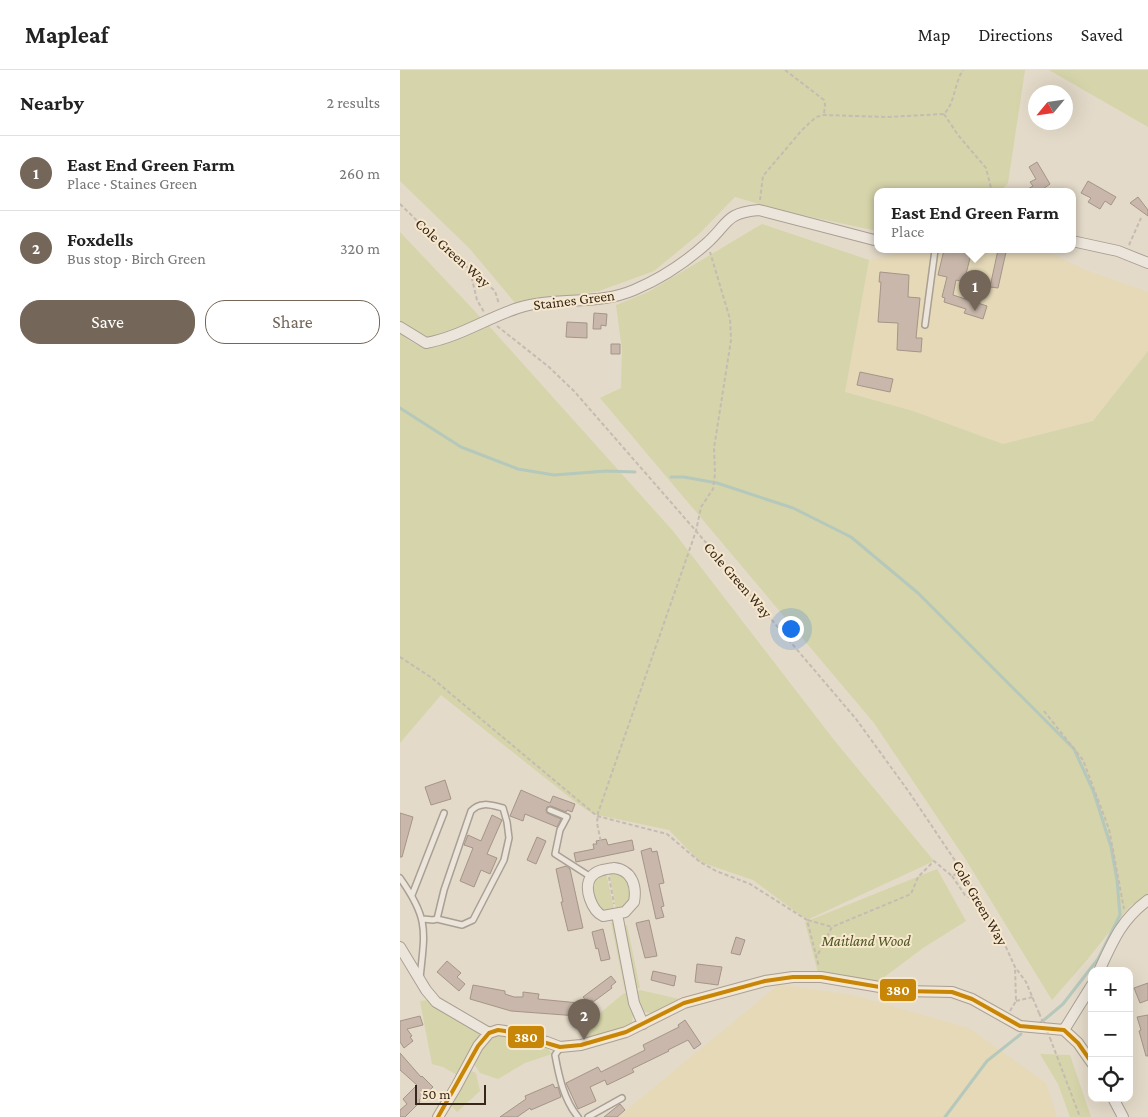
<!DOCTYPE html>
<meta charset="utf-8">
<style>
:root{--surface:#fff;--page:#f6f6f6;--text:#222;--muted:#767676;--line:#e0e0e0;--accent:#746658}
body{margin:0;font-family:"Crimson Pro",serif;background:var(--page);color:var(--text)}
.controls{position:absolute;right:15px;bottom:15px;display:grid;overflow:hidden;border-radius:10px;box-shadow:0 5px 20px #0002}
.controls button{width:45px;height:45px;display:grid;place-items:center;padding:0;border:0;border-bottom:1px solid var(--line);background:var(--surface);color:var(--text);font:25px sans-serif}
.compass{position:absolute;left:628px;top:15px;width:45px;height:45px;border-radius:50%;background:var(--surface);box-shadow:0 5px 20px #0002;rotate:241deg}
.scale{position:absolute;left:15px;bottom:12px;width:71px;box-sizing:border-box;padding-left:5px;border:2px solid #37271b;border-top:0;font-size:14px;line-height:18px;white-space:nowrap;color:#37271b;-webkit-text-stroke:4px #f7e8cd;paint-order:stroke}
.you{position:absolute;left:390px;top:558px;width:18px;height:18px;margin:-12px;border:4px solid #fff;border-radius:50%;background:#1a73e8;box-shadow:0 0 0 8px #1a73e833}
.badge{display:grid;place-items:center;width:32px;height:32px;border-radius:50%;background:var(--accent);color:#fff;font-size:16px;font-weight:700}
.pin{position:absolute;translate:-50% -41px;filter:drop-shadow(0 1px 2px #0008)}
.pin::after{content:'';position:absolute;top:26px;width:18px;height:15px;background:inherit;clip-path:polygon(0 0,100% 0,50% 100%)}
.popup{position:absolute;left:474px;top:118px;width:202px;height:65px;box-sizing:border-box;display:grid;place-content:center;border-radius:10px;background:var(--surface);filter:drop-shadow(0 1px 4px #0005);font-size:16px;white-space:nowrap;color:var(--muted)}
.popup b{font-size:19px;color:var(--text)}
.popup::after{content:'';position:absolute;left:50%;top:100%;margin-left:-10px;border:10px solid transparent;border-top-color:var(--surface)}
.list{margin:0;padding:0;list-style:none}
h2{display:flex;justify-content:space-between;align-items:center;height:65px;margin:0;padding:0 20px;font-size:21px}
h2 small{font-size:16px;font-weight:400;color:var(--muted)}
.list li{display:grid;grid-template-columns:32px 1fr auto;gap:15px;align-items:center;box-sizing:border-box;height:75px;padding:0 20px;border-top:1px solid var(--line)}
.list b{display:block;font-size:19px;white-space:nowrap}
.list p{margin:0;font-size:16px;white-space:nowrap;color:var(--muted)}
.list em{font-size:16px;font-style:normal;color:var(--muted)}
.actions{display:flex;gap:10px;padding:15px 20px}
.actions a{flex:1;padding:11px 0;border:1px solid var(--accent);border-radius:20px;text-align:center;font-size:18px;color:var(--accent)}
.actions .main{background:var(--accent);color:#fff}
.icon{flex:none;width:28px;height:28px;fill:none;stroke:currentColor;stroke-width:2;stroke-linecap:round;stroke-linejoin:round}
.map{position:relative;flex:none;width:748px;height:1047px;overflow:hidden}
header{display:flex;align-items:center;gap:30px;box-sizing:border-box;height:70px;padding:0 25px;background:var(--surface);border-bottom:1px solid var(--line)}
header strong{font-size:24px}
nav{display:flex;gap:28px;margin-inline-start:auto;font-size:18px}
main{display:flex}
aside{flex:1;background:var(--surface)}
.map>svg:first-child{display:block}
</style>
<header>
<strong>Mapleaf</strong>
<nav><a>Map</a><a>Directions</a><a>Saved</a></nav>
</header>
<main>
<aside>
<h2>Nearby<small>2 results</small></h2>
<ul class="list">
<li><span class="badge">1</span><div><b>East End Green Farm</b><p>Place · Staines Green</p></div><em>260 m</em></li>
<li><span class="badge">2</span><div><b>Foxdells</b><p>Bus stop · Birch Green</p></div><em>320 m</em></li>
</ul>
<div class="actions"><a class="main">Save</a><a>Share</a></div>
</aside>
<div class="map">
<svg width="748" height="1047" viewBox="0 0 748 1047">
<rect width="100%" height="100%" fill="#e4dac9"/>
<path fill="#e5d9b8" d="M514 180H644L683 199 748 222V281L693 351 603 374 513 341 445 322 469 190Z
M377 916H392L452 925 569 958 646 1013 657 1047H218Z"/>
<path fill="#d6d4aa" d="M0 0H625L608 113 599 122H478L477 161 383 141 335 127 299 164 254 201 199 221 116 234 70 179 0 111Z
M649 0H748V57Z
M362 154 469 190 445 322 513 341 603 374 693 351 748 281V826L730 836 687 890 652 930 566 790 474 653 200 328 221 318 222 280 216 235 248 222Z
M0 162 69 235 81 248 32 267H25L0 251Z
M89 256 273 461 434 670 534 791 407 850 353 810 300 792 269 760 193 744 178 734 41 625 0 673V263C6 268 13 274 20 276 38 281 72 264 89 256Z
M537 799 566 851 523 878 475 914 418 903 405 852Z
M217 801 228 809 232 827 223 838 216 839 209 802Z
M206 803 214 839 203 841C194 831 190 821 196 808Z
M213 852 228 920 225 921 211 853Z
M227 855 240 918 236 919 222 856Z
M240 920 279 929C265 935 255 949 241 940L236 921Z
M228 922 233 945 232 952 224 958 183 969 188 953 223 924Z
M29 930 80 963 77 970 57 1005 43 997 32 994 20 931Z
M99 965C113 966 145 971 152 984L125 993 98 1009 80 1003 74 994C80 982 85 971 99 965Z
M640 984 670 985 691 1047H670L658 1014Z
M69 1000 76 1003 80 1021 57 1042 50 1034Z"/>
<g fill="none" stroke-linecap="round" stroke-linejoin="round">
<path stroke="#b5c8bc" stroke-width="3" d="M0 338 61 377 118 399 154 405 206 401 235 402
M271 407H284L317 413 393 438 451 467 518 523 674 679 694 723 711 777 717 810 720 845 698 889 663 934 638 955
M545 1047 587 991 621 964"/>
</g>
<path fill="#c8b7aa" stroke="#a49588" d="M637 92 650 114 643 119 645 122H623L633 116 630 112 636 109 629 97Z
M688 111 716 127 711 135 705 131 700 139 688 132 691 128 681 123Z
M738 127 748 140V146L730 133Z
M544 180H572L564 212 556 210 553 225 587 236 583 249 564 243 566 239 544 232 545 228 542 227 547 207 538 205Z
M598 180 606 182 598 218 590 217Z
M480 202 509 205 508 227 520 228 516 268H522L521 282 497 280 498 253 478 252 481 212H479Z
M194 243 207 244 206 256 201 255V259H193Z
M167 252 187 253V268L166 267Z
M211 274H220V284H211Z
M460 302 493 309 490 322 457 315Z
M45 710 51 729 31 735 25 717Z
M121 720 150 733 153 726 175 734 172 742 167 740 166 742 151 736 147 737 146 740 147 743 161 749 157 757 125 744 123 751 110 746Z
M0 743 13 747 2 787H0Z
M92 745 102 750 87 784 97 788 90 804 81 800 74 817 60 811 73 778 64 775 68 765 81 771Z
M137 767 146 771 136 794 127 790Z
M206 769 208 775 232 770 234 780 176 792 174 783 194 779 193 774H197L196 771Z
M251 778 252 782 257 781 264 813 259 814 264 836 261 837 264 847 256 849 241 781Z
M166 796 170 799 183 858 168 861 161 832H163L156 799Z
M249 850 257 886 245 888 236 853Z
M203 859 210 889 201 891 198 878 196 879 192 862Z
M336 867 345 870 340 885 331 883Z
M47 891 61 903 57 907 65 914 59 921 37 902Z
M297 894 322 897 318 915 295 912Z
M253 901 276 906 274 916 251 910Z
M211 906 216 912 211 916 212 918 193 932 192 930 188 933 183 927Z
M748 913V930L740 933 734 918Z
M73 915 105 921V924L114 927H123V922L139 924 138 929 179 933 178 946 111 941 70 929Z
M748 945V986H746L739 961 741 960 737 947Z
M20 946 23 955 7 959 12 966 10 967 13 971 4 978 0 972V951Z
M285 950 301 974 294 979 288 970 268 980 269 981 232 999 234 1002 207 1015 205 1010 190 1017 196 1031 178 1039 166 1013 198 997 201 1002 245 980 243 975 279 957 278 955Z
M0 983 21 1007 22 1006 33 1017 19 1030 20 1032 5 1047H0V1040L7 1034 3 1029 17 1015 0 1000Z
M153 1014 155 1018 158 1017 161 1027 131 1040 130 1038 117 1047H100L126 1029 125 1026Z
M220 1034 225 1040 217 1047H204Z"/>
<g fill="none" stroke-linecap="round" stroke-linejoin="round">
<g stroke="#a99f93" stroke-width="8">
<path id="lane" d="M525 255 535 180
M150 740 167 747 160 760 155 784 191 807
M0 808C29 849 25 860 20 908
M12 825 44 743
M23 849 33 850 37 849 44 820 71 741C80 731 91 735 103 738L107 752 109 768 104 790 73 850 62 855 37 849
M160 978 155 985C159 1007 164 1030 178 1047
M188 1047 222 1028"/>
</g>
<g stroke="#a99f93" stroke-width="12">
<path id="street" d="M672 171 718 181 748 193
M0 257 26 273C59 267 87 248 118 238 156 226 197 236 234 220 260 209 286 192 307 173 329 153 325 143 359 140L478 171
M214 798C232 800 237 816 234 832L225 842 203 846C192 841 183 818 191 807 196 800 206 799 214 798Z
M217 844 234 933 243 954
M0 877 26 920 36 932 89 963
M699 901C713 871 721 850 748 830
M664 960 692 915
M664 960 678 973 692 993
M713 1028 723 1047
M38 1047 56 1017 78 976 89 963 98 960 105 961 147 972 160 977 181 975 226 962 284 933 365 911 393 907H421L503 921 552 922 572 929 620 956 664 960"/>
</g>
<path stroke="#c4bcb2" stroke-width="2" stroke-dasharray="4 2.5" stroke-linecap="butt" d="M385 0 424 30 425 34 424 45
M544 44 558 65 586 98 592 122
M360 130 363 106 402 60 416 47 424 45 487 47 544 44C555 33 554 14 563 0
M0 134 45 178 95 221 99 234
M729 175 741 148
M70 201 77 230 84 242
M97 256 149 297 174 321 296 461 456 649 509 722 562 801 600 864 615 897 626 912 639 943
M0 587 32 608 197 746 267 764 300 792 316 801 350 814 407 850 419 897
M644 641 683 690 709 759 724 839
M202 777 197 753 198 743 296 461 301 437 313 419 315 404 314 378 331 270 330 249 310 182
M552 806 565 825 581 833
M209 807 214 834
M408 850 432 857
M418 884 432 857 511 824 518 807 534 791 552 806 562 801
M616 931 633 927
M610 941 616 931 615 897
M650 968 680 1047"/>
<use href="#lane" stroke="#ece5db" stroke-width="5"/>
<use href="#street" stroke="#ece5db" stroke-width="10"/>
<path stroke="#c4bcb2" stroke-width="2" stroke-dasharray="4 2.5" stroke-linecap="butt" d="M639 943 650 968"/>
<g stroke="#f7e8cd" stroke-width="8">
<path id="bus-1" d="M664 960 678 973 692 993
M38 1047 78 976 89 963 98 960 105 961 160 977 181 975 226 962 284 933 365 911 393 907H421L503 921 552 922 572 929 620 956 664 960"/>
</g>
<use href="#bus-1" stroke="#c78607" stroke-width="4"/>
</g>
<g text-anchor="middle" dominant-baseline="central" stroke-width="4" stroke-linejoin="round" paint-order="stroke">
<g font-size="15" fill="#37271b" stroke="#f7e8cd">
<text transform="translate(53 183) rotate(42)">Cole Green Way</text>
<text transform="translate(174 230) rotate(-7)">Staines Green</text>
<text transform="translate(338 510) rotate(49)">Cole Green Way</text>
<text transform="translate(580 833) rotate(60)">Cole Green Way</text>
</g>
<g font-size="15" font-style="italic" fill="#4b5520" stroke="#f7e8cd">
<text x="466" y="871">Maitland Wood</text>
</g>
</g>
<g stroke="#f7e8cd" stroke-width="2">
<rect x="479" y="908" width="38" height="24" rx="5" fill="#c78607"/>
<rect x="107" y="955" width="38" height="24" rx="5" fill="#c78607"/>
</g>
<g font-size="14" text-anchor="middle" font-weight="bold" fill="#fff">
<text x="498" y="925">380</text>
<text x="126" y="972">380</text>
</g>
</svg>
<div class="controls">
<button>+</button>
<button>−</button>
<button><svg class="icon" aria-label="locate" viewBox="0 0 24 24"><circle cx="12" cy="12" r="6"/><path d="M12 2v4M12 18v4M2 12h4M18 12h4"/></svg></button>
</div>
<svg class="compass" viewBox="-18 -18 36 36"><path d="M0-13l5 13h-10z" fill="#e53935"/><path d="M0 13l5-13h-10z" fill="#767676"/></svg>
<div class="scale">50 m</div>
<div class="you"></div>
<div class="pin badge" style="left:575px;top:241px">1</div>
<div class="popup"><b>East End Green Farm</b>Place</div>
<div class="pin badge" style="left:184px;top:970px">2</div>
</div>
</main>
